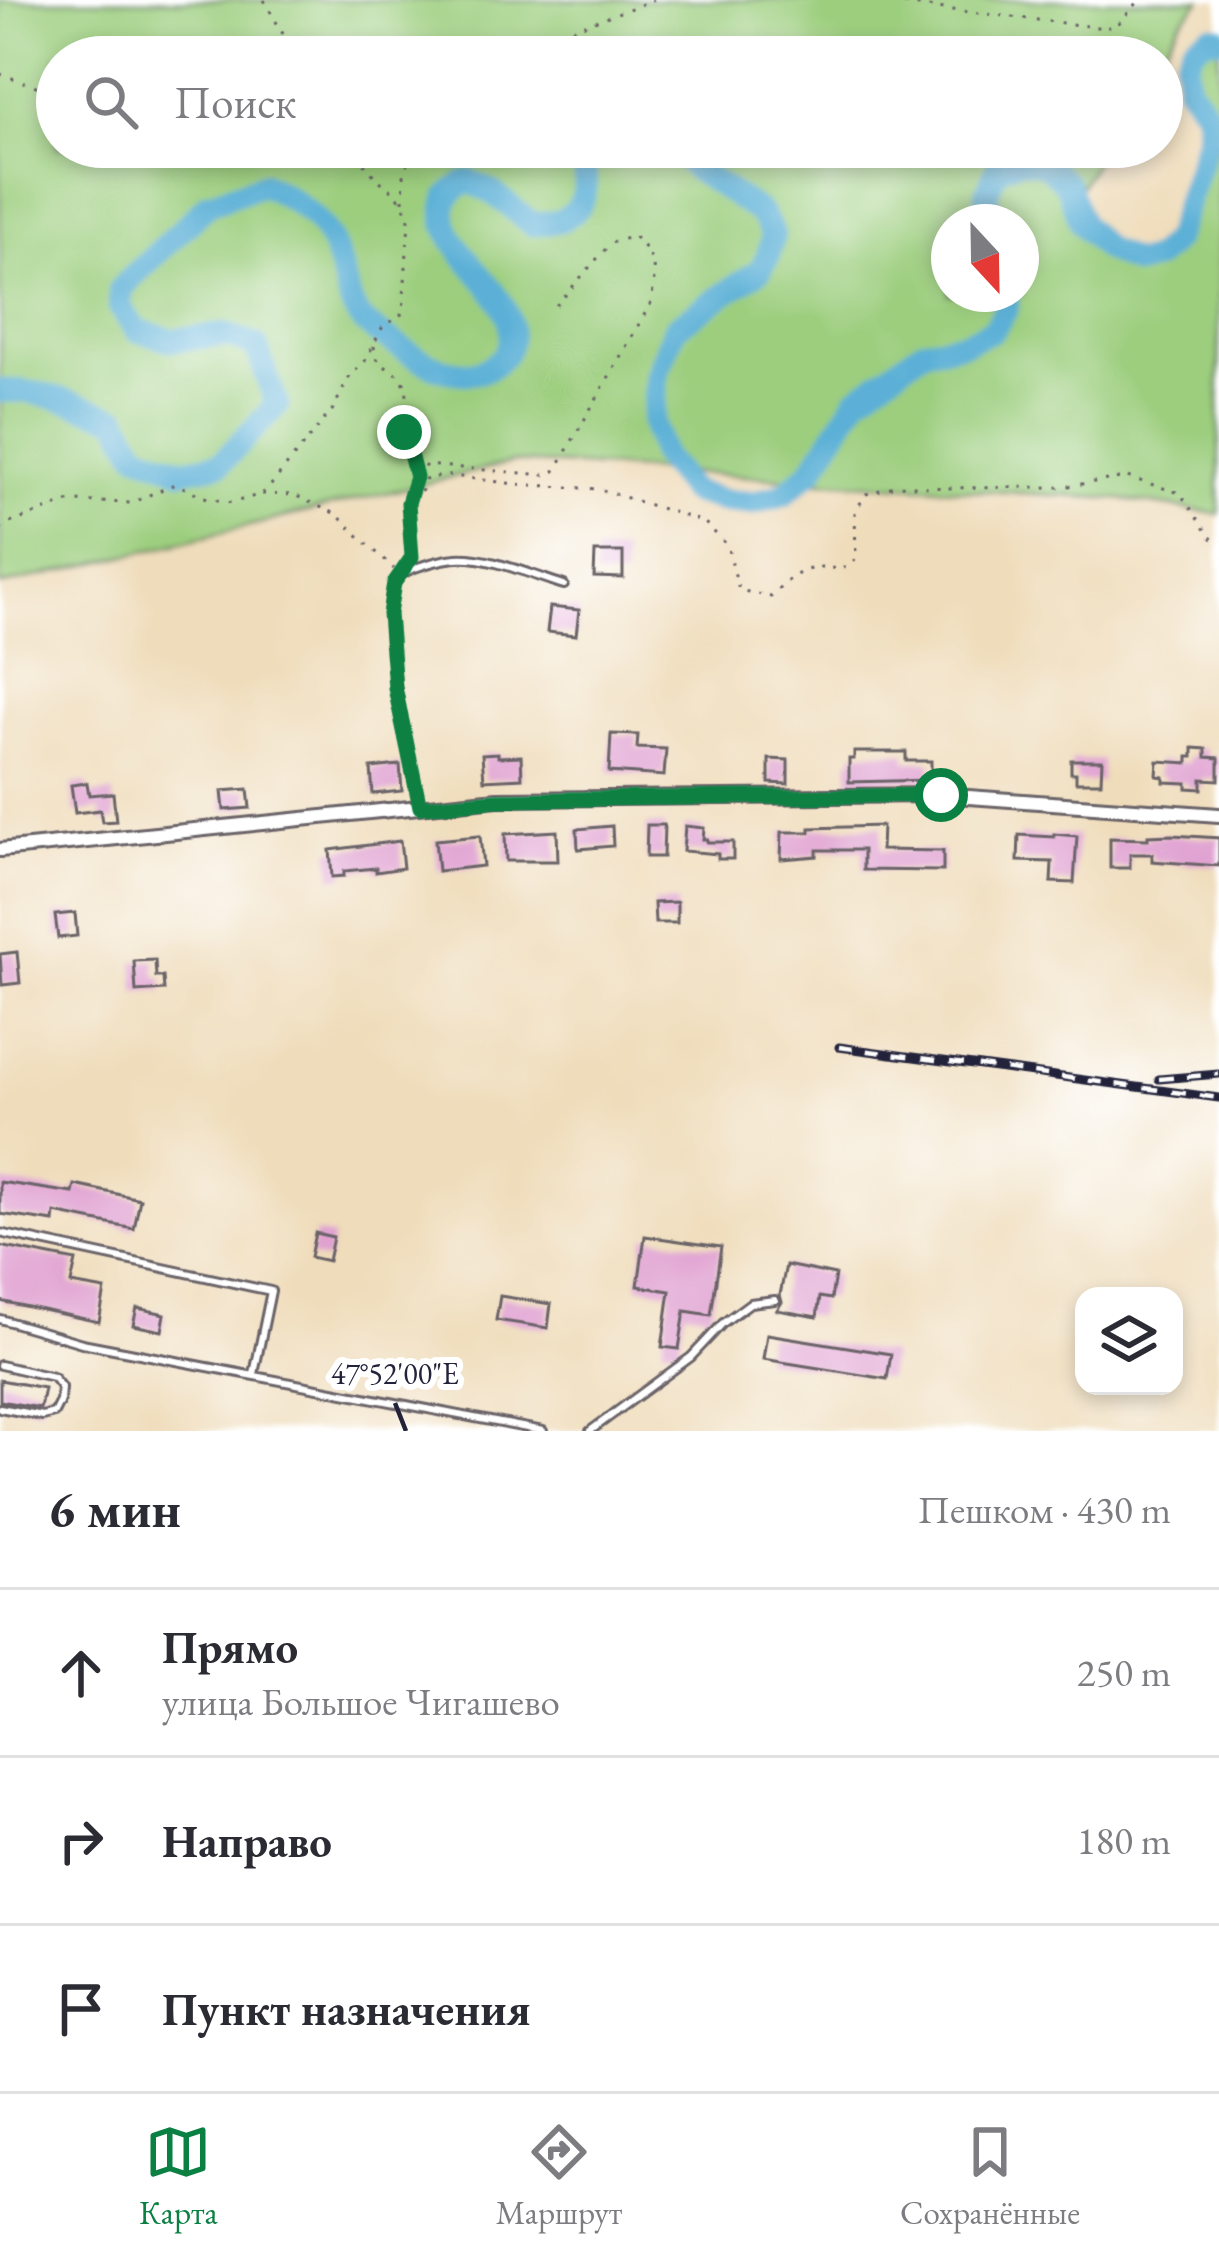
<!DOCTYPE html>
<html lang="ru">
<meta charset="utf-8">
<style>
:root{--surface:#fff;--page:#f7f7f7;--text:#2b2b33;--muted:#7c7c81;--line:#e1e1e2;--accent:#0b8043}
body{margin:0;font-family:"EB Garamond",serif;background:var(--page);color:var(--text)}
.controls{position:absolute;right:36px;bottom:36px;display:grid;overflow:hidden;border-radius:24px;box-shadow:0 6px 18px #0003}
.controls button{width:108px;height:108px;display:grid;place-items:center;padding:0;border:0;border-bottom:3px solid var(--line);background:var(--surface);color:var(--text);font:60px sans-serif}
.compass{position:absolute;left:931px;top:204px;width:108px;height:108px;border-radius:50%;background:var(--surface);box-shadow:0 6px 18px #0003;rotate:158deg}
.stop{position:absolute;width:36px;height:36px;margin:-27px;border:9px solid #0b8043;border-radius:50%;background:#fff}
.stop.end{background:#0b8043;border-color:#fff;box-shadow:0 3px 12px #0008}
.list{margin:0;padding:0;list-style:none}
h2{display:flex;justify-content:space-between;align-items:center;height:156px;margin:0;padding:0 48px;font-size:51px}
h2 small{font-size:39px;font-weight:400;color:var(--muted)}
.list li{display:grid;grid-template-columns:78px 1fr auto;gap:36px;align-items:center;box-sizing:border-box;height:168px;padding:0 48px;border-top:3px solid var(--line)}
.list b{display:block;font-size:45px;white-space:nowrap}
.list p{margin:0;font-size:39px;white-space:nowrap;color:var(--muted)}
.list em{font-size:39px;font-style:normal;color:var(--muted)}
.icon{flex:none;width:66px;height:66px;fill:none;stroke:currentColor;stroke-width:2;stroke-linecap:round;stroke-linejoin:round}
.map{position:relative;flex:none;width:1219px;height:1431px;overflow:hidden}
.search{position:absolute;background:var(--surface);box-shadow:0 6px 18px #0003;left:36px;right:36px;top:36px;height:132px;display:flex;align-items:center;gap:30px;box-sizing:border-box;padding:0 42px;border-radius:66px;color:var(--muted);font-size:45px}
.sheet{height:660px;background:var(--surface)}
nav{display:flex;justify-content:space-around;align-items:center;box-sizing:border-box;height:168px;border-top:3px solid var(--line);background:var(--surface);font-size:33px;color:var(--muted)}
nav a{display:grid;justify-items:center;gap:6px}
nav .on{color:var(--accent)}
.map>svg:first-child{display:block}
</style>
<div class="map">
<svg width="1219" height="1431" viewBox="0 0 1219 1431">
<rect width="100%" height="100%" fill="#fff"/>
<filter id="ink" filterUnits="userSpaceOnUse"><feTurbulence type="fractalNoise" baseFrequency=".00833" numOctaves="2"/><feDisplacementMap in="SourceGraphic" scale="24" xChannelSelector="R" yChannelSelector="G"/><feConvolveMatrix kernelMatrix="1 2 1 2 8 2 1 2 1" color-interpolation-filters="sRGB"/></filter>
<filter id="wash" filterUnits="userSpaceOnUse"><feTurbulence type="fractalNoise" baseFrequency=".004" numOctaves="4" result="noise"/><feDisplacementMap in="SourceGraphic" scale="48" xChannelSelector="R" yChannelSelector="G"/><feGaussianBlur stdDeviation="2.7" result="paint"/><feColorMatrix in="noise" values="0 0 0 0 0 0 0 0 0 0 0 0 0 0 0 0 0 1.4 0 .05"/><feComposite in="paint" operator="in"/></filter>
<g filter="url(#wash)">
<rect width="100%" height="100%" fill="#efdcba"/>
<path fill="#9cce7e" stroke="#5f785c" stroke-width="3" fill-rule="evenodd" d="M0 0H1201L1179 24 1159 57H57V147H1104L1072 200C1085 233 1104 249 1135 264L1155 259 1174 239 1208 136 1206 113 1188 86 1186 62 1194 46 1210 36 1219 38V514L1119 499 514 462 0 586ZM949 222H1021V294H949Z"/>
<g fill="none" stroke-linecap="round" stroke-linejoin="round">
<path stroke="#5bb0d7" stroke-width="24" d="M674 147 693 168 760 213 773 234 768 256 760 270 675 327 657 374 653 422 662 456 691 492 724 501 753 503 784 494 812 470 858 397 923 350 965 342 993 330 1007 308V294
M987 222V192L997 168 1022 159 1045 164 1067 184 1081 224 1105 249 1135 264 1155 259 1174 240 1208 136 1207 113 1188 86 1186 62 1194 46 1210 36 1219 38
M381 335C411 354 456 388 492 366 499 361 507 353 509 345 523 292 439 256 445 207 447 192 458 187 469 181L493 193 532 224C541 223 555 223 563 219 593 204 588 172 577 147
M0 391C39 388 81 406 118 418L137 452 182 470 221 463 277 405 256 346 226 335 172 340 136 330 120 307V289L208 204 263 184C289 197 315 213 329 239 342 262 343 291 356 313 361 321 369 327 377 333"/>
</g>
<g id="blocks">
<path fill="#e0a1d1" d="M595 552H623V578L594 577Z
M550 607 579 610 576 635 547 632Z
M611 734 638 735 637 748 666 749 664 776 609 772Z
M1193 748 1206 749V757L1219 758V780L1202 779V789L1187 788V783L1164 782V777L1157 776 1158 761 1188 763V757H1193Z
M854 752H906V761H931V780L849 782V759H854Z
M498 753V757L521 756 522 778 484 780 482 754Z
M769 759 788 760V784L769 783Z
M1071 760H1102L1101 782H1076V773H1071Z
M400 765 402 791 373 794 371 768Z
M87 783 89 795 113 793 116 821 102 822 100 810 75 813 71 785Z
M248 789 250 808 224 810 222 791Z
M647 825H664L663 857H646Z
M612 826 613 846 578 849 577 829Z
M685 826 704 828 703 839H707V842H733V859H718V854L683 851Z
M882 826 881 850 943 851V871L863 870V850H817V856L781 859 782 832H810V828Z
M557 831 558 861H506L505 834Z
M1054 834 1077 836 1074 883 1051 882 1052 862 1018 861 1019 835 1054 837Z
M1172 835 1219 838V866L1152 861V854H1130V868H1110V838L1148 839V836Z
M480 836 483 866 438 871 435 840Z
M400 841 403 868 376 872V868L344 871V876L332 877 330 850Z
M677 902V923H655L654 903Z
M75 913 77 936 58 938 55 915Z
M17 952 20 983 2 985 0 954Z
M155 960 156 977H163L164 990 136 992 134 961Z
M0 1182 73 1193 75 1185 140 1199 134 1229 55 1213 54 1222 0 1214Z
M315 1233 333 1237 328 1261 310 1257Z
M645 1236 721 1247 711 1315 685 1311 679 1349 662 1347 670 1291 638 1286Z
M0 1246 76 1261 71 1284 105 1290 99 1322 0 1301Z
M786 1265 835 1275 831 1299 820 1297 817 1317 777 1310 782 1302 780 1295Z
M500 1296 551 1304 548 1328 496 1320Z
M137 1308 165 1314 162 1331 133 1325Z
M767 1334 891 1354 887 1379 763 1359Z
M0 1380 44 1388 40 1408 0 1401Z"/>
</g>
</g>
<g filter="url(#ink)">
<use href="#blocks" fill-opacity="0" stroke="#6a6367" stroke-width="3"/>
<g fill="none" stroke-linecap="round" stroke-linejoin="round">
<g stroke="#6a6367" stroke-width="12">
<path id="lane" d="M420 807C412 763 373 613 397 579 405 568 443 559 457 558 489 556 534 576 564 585
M0 1233 271 1291 254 1374
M0 1319 82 1343 543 1431
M0 1365 53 1377 61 1387 60 1401 54 1413 42 1416 0 1408
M590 1431 691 1357 723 1323 750 1303 775 1300"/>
</g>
<g stroke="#6a6367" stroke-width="18">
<path id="street" d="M0 850 497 799 941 795 1219 815"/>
</g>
<path stroke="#6a6367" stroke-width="3" stroke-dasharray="3 9" stroke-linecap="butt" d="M264 0 296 57
M869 0 1105 28 1117 25 1140 0
M506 57 540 40 654 0
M0 74 57 93
M332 147C356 154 376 154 400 147
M403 201 404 175 411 147
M374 346C376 372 394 364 404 383 411 397 403 417 404 433 407 454 418 469 414 491L417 494 422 490 425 480 445 475 515 484 599 489 704 522 727 545 739 590 771 597C784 584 791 575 810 569 831 562 838 578 856 559L855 512 866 494 898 485 946 488 1062 487 1127 477 1180 493 1210 537 1219 543
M262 494 294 495 336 514 394 569
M0 529 10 523 71 501 131 503 172 485 186 488 204 497 231 503 262 494 271 485 333 409 350 376 365 361 382 328 403 313 409 220 403 203 394 192 375 177 350 147
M410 560C416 526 399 494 426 465L545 475 555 471 651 303C656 272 657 260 634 236L611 243 553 309"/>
<use href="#lane" stroke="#fff" stroke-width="6"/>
<use href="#street" stroke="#fff" stroke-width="12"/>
<g stroke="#22223b" stroke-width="9">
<path id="rail" d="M839 1047 1219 1098
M1159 1079 1219 1074"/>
</g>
<use href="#rail" stroke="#fff" stroke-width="4.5" stroke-dasharray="14" stroke-linecap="butt"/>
</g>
</g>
<g fill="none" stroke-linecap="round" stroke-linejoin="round" filter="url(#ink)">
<path stroke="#0b8043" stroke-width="15" d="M404 432 416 477 408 503 412 557 394 583 389 614 395 688 420 807 497 800 941 795"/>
</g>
<path fill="none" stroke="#22223b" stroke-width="4.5" d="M395 1403 406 1431"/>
<g font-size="30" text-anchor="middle" fill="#22223b" stroke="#fff" stroke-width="12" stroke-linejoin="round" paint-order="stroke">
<text x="395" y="1384">47°52'00"E</text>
</g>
</svg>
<div class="controls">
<button><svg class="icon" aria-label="layers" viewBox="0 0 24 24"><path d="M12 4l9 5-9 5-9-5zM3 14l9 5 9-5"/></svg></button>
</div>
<svg class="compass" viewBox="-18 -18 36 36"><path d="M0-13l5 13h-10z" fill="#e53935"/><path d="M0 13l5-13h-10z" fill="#7c7c81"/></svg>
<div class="stop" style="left:941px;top:795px"></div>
<div class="stop end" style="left:404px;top:432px"></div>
<div class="search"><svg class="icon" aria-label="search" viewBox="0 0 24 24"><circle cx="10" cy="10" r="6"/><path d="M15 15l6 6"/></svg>Поиск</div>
</div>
<section class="sheet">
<h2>6 мин<small>Пешком · 430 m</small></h2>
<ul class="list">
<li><svg class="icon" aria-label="ahead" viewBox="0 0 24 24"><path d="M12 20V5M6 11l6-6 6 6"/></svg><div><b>Прямо</b><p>улица Большое Чигашево</p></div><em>250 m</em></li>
<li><svg class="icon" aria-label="right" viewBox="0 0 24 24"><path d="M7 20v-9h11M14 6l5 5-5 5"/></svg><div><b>Направо</b></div><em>180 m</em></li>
<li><svg class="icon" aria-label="arrive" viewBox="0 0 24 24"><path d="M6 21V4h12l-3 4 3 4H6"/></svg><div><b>Пункт назначения</b></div></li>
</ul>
</section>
<nav>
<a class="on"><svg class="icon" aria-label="map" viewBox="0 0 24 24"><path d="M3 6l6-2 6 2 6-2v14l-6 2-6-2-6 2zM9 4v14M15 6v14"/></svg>Карта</a>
<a><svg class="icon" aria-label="directions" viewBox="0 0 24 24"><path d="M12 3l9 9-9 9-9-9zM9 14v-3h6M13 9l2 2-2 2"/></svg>Маршрут</a>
<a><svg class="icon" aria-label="saved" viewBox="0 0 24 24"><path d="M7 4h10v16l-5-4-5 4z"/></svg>Сохранённые</a>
</nav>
